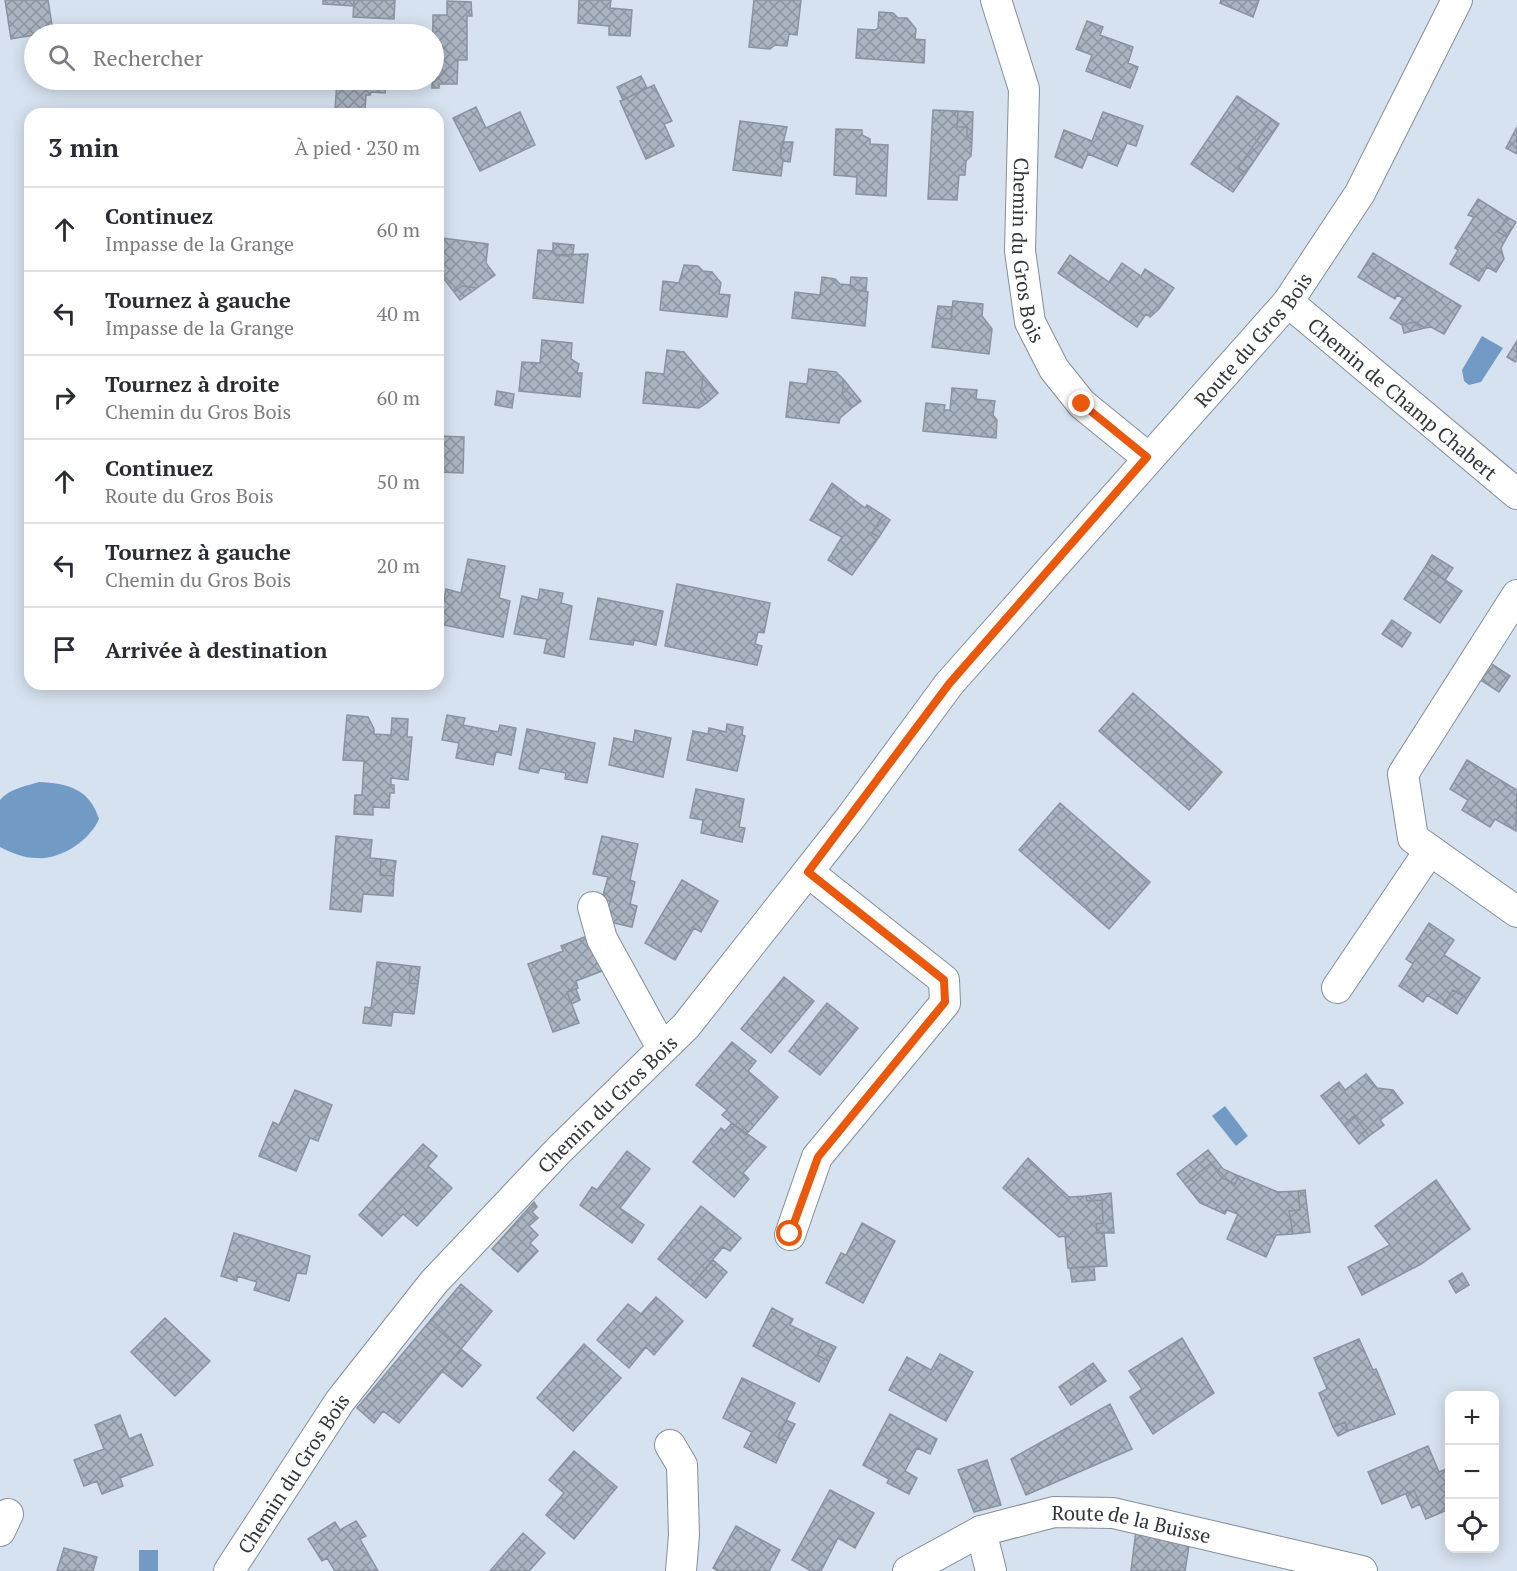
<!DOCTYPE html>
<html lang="fr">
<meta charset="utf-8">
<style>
:root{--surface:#fff;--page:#f2f2f3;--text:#2b2b33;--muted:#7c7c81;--line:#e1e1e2}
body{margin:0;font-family:"PT Serif",serif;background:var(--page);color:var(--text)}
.controls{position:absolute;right:18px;bottom:18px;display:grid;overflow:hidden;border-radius:12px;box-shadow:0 3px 15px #0003}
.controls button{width:54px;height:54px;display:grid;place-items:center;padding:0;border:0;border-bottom:2px solid var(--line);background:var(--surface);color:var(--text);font:30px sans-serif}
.stop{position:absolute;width:18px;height:18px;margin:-14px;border:4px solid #ea580c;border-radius:50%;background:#fff}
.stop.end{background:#ea580c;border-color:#fff;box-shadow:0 2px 6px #0008}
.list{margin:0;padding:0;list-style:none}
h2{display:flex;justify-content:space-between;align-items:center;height:78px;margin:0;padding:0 24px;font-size:26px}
h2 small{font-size:20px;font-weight:400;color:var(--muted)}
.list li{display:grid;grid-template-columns:39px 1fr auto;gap:18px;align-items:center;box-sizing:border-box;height:84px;padding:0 24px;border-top:2px solid var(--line)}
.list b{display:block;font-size:22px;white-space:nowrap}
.list p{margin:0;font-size:20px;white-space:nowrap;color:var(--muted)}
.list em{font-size:20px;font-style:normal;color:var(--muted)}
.icon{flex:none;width:33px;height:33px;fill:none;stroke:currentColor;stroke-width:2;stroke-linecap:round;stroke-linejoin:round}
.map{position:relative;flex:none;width:1517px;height:1571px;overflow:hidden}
.search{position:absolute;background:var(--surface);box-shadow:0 3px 15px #0003;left:24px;top:24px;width:420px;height:66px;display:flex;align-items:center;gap:15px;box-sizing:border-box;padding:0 21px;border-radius:33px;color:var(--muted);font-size:22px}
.panel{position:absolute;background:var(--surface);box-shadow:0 3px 15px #0003;left:24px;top:108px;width:420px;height:582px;border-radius:18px}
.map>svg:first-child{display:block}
</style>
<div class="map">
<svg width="1517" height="1571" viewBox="0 0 1517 1571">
<defs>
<pattern id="building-cross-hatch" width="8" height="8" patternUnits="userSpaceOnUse" patternTransform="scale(1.5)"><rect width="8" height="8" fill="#aab5c2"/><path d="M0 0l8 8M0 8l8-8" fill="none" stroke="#8b949f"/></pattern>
</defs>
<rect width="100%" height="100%" fill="#d6e2ef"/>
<path fill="#719ac4" d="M1482 336 1503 348 1481 382 1469 385 1464 381 1462 370Z
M39 782C67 783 90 789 99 819 90 840 61 860 37 858 23 858 12 853 0 847V800C9 789 26 786 39 782Z
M1225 1106 1248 1136 1236 1146 1212 1116Z
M139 1550H158V1571H139Z"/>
<path fill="url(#building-cross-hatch)" stroke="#8994a0" stroke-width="1.5" d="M5 0H48L53 32 11 39Z
M323 0H354V6L323 4Z
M354 0H395L394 19 353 17Z
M579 0H611L610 8 632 10 630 36 609 35V26L578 23Z
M754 0H801L797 35 789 34 787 46 775 45 770 49 749 47Z
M1221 0H1259L1253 17 1220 3Z
M447 1 471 2 472 16H467V60H458L457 84H439V88H432L433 15H447Z
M879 12 893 13 898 18H907L916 29 915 39 925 40 924 63 856 58 858 29 875 30 878 28Z
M1087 21 1103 27 1100 35 1133 47 1128 63 1138 67 1130 88 1086 71 1092 55 1076 49Z
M641 76 647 88 623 100 617 87Z
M337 80H386L385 93 371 92 370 95H366L365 111 335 110Z
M654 85 672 121 664 124 674 146 646 159 620 101Z
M1237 96 1272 119 1238 168 1246 173 1233 192 1191 164Z
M476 107 486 128 520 112 535 145 480 171 453 118Z
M933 110 958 111 957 127H967V136L972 140 971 156 966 161 965 175H959L957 200 928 199Z
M958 111 973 112 972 140 967 136V127H957Z
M1103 112 1143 126 1136 146 1127 143 1117 166 1088 154 1082 168 1055 157 1064 130 1092 141Z
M1272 119 1279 124 1246 173 1238 168Z
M740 121 787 127 780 156 783 161 781 176 733 170Z
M1517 127V154L1506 148Z
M836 129 862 130V135L870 139V144L888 145 886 196 856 194 857 177 834 175Z
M785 142H793L790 162 783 161 780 156 781 146Z
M1478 199 1507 217 1498 232 1507 237 1501 248 1504 259 1496 272 1487 267 1479 281 1450 264 1458 250 1455 248 1474 217 1468 215Z
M1507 217 1516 222 1507 237 1498 232Z
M442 238 488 244 486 263 495 275 477 288 462 286 454 292 438 271Z
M553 243 574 245 573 253 567 256 557 255 553 251Z
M538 250 553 251 557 255 588 254 583 303 533 298Z
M1373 253 1461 306 1444 334 1431 327 1425 328 1415 322 1402 325 1390 318 1403 298 1397 295 1395 299 1358 277Z
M1070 255 1109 282 1122 263 1141 276 1145 269 1174 288 1159 309 1150 317 1146 314 1137 327 1058 273Z
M684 265 698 266 703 271 712 272 721 283 719 294 730 295 727 317 660 310 663 281 679 283Z
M822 277 835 279 840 284 851 285 856 290 868 292 865 326 792 318 795 292 820 295Z
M851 277 867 278 866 291 856 290 850 285Z
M462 286 477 288 460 300 454 292Z
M953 301 983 304 982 316 992 329 989 354 932 347 936 318 951 319Z
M938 306 952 307 951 319 936 318Z
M1415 322 1425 328 1404 333 1402 325Z
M542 340 572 343 571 359 579 364 577 373H582L580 397 519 391 522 362 540 363Z
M1517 341V359L1515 362 1507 357Z
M667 350 684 352 703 375 701 393 708 402 699 408 643 403 646 372 664 374Z
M809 369 836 372 844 380 842 394 853 407 840 418 839 423 786 417 790 382 807 384Z
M703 375 718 393 708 402 701 393Z
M844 380 861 401 853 407 842 394Z
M952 388 977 390 976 399 995 401 993 415 997 420 996 438 923 431 926 403 945 405 944 410H950Z
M497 391 514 394 512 408 495 405Z
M438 436 464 437 463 473 438 472Z
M832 483 865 508 867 505 883 515 872 533 879 537 852 575 828 560 842 537 810 520Z
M883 515 890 520 879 537 872 533Z
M1432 555 1453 568 1445 580 1425 567Z
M468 559 505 566 499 598 510 601 503 637 439 624 446 589 461 593Z
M1425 567 1462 591 1440 623 1404 599Z
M677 584 770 603 764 633 758 632 755 644 762 646 757 665 665 646Z
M540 589 563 593 561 603 572 606 564 657 544 653 547 639 514 634 522 596 538 600Z
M598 598 663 611 656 645 634 640 633 645 590 639Z
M1392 620 1411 633 1402 647 1382 634Z
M1490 663 1510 676 1499 692 1479 679Z
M1133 693 1222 772 1189 810 1099 731Z
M347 715 368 717 374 729V734L391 735 392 718 408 719 407 737H412L408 780 391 778V785H394V793H390L389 808 373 807V815L354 814 355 795H362L364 761 343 760Z
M447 715 465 718 463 725 498 732 500 725 516 728 511 755 496 752 493 765 456 758 459 743 442 740Z
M727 724 743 727 742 735 745 736 737 771 687 760 693 731 708 734 709 728 726 732Z
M527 729 595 743 587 783 565 779 566 773 540 768 538 773 519 769Z
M635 730 671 738 663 777 609 765 614 738 633 742Z
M1467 760 1517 790 1516 831 1495 819 1490 827 1462 810 1468 800 1450 789Z
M696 789 744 799 739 827 745 828 742 842 701 833 703 820 690 818Z
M1060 803 1150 882 1109 929 1019 850Z
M336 836 372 840 370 858 381 859 380 875 394 876 393 896 363 894 361 912 330 909Z
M602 836 638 844 630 880 635 882 630 904 637 906 632 927 605 921 610 901 602 899 608 877 593 874Z
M381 859 396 861 394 876 380 875Z
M682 880 718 901 701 932 694 928 675 960 645 943Z
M1429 923 1454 940 1444 955 1480 978 1467 998 1453 990 1443 1005 1427 995 1423 1002 1399 986 1413 964 1406 959Z
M590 935 607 969 576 981 578 988 567 992 579 1023 553 1032 528 964 563 951 561 946Z
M377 962 411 966 409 983 418 984 414 1014 393 1012 391 1026 363 1023 365 1007 371 1008Z
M411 966 420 967 418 984 409 983Z
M784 977 814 1001 771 1053 741 1029Z
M576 989 580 1000 572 1004 567 992Z
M1453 990 1467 998 1457 1014 1443 1005Z
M827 1003 858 1028 820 1075 789 1051Z
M732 1042 756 1061 748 1071 778 1097 746 1135 722 1115 727 1110 696 1085Z
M1366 1074 1377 1088 1393 1090 1403 1103 1380 1120 1384 1125 1369 1136 1354 1116 1344 1125 1321 1096 1339 1082 1345 1090Z
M295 1090 332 1105 318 1141 310 1138 296 1171 259 1156 273 1122 279 1125Z
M1354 1116 1369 1136 1359 1144 1344 1125Z
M732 1123 766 1147 743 1173 749 1179 734 1197 693 1162 721 1128 725 1131Z
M423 1144 437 1156 428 1166 452 1188 417 1226 403 1214 382 1236 359 1215Z
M1208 1150 1223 1169 1239 1176 1235 1184 1222 1178 1211 1163 1185 1184 1177 1174Z
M627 1151 650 1169 620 1208 644 1225 632 1243 580 1205 592 1187 597 1190Z
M1028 1158 1069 1197 1086 1196 1087 1201 1102 1200 1103 1223 1096 1224 1097 1233 1104 1232 1107 1266 1068 1268 1065 1236 1059 1237 1003 1188Z
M1211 1163 1222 1178 1235 1184 1239 1176 1278 1192 1298 1191 1300 1210 1289 1211 1293 1234 1276 1235 1266 1257 1227 1239 1238 1214 1227 1210 1225 1214 1200 1203 1185 1184Z
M1436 1180 1470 1229 1421 1264 1362 1295 1348 1267 1390 1245 1375 1226Z
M1305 1190 1310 1232 1293 1234 1289 1211 1300 1210 1298 1191Z
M1111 1193 1114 1233H1097L1096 1224 1103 1223 1102 1200 1087 1201 1086 1196Z
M534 1202 537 1207 532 1212 538 1218 529 1226 538 1235 530 1243 538 1251 518 1272 492 1249Z
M701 1206 741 1238 730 1251 723 1247 691 1286 658 1259Z
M862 1223 895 1241 863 1303 826 1283 841 1253 846 1255Z
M234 1233 310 1256 306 1274 297 1273 289 1301 254 1290 257 1282 237 1276V1281L221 1276Z
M713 1260 727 1272 706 1298 691 1286Z
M1094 1266 1095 1280 1072 1282 1070 1268Z
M1462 1273 1469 1285 1456 1293 1449 1281Z
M461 1284 492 1311 461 1349 429 1322Z
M656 1297 683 1321 654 1355 646 1347 629 1368 597 1340 628 1304 641 1314Z
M772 1308 793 1319 790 1325 823 1341 817 1355 829 1361 819 1382 753 1346Z
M165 1318 210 1361 175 1396 131 1352Z
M429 1322 461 1349 399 1423 383 1411 374 1423 357 1408Z
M1182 1338 1214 1393 1153 1434 1130 1397 1142 1389 1129 1371Z
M1359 1339 1373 1370 1376 1369 1395 1414 1348 1431 1345 1422 1333 1427 1319 1393 1327 1389 1314 1358Z
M823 1341 836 1347 829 1361 817 1355Z
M584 1344 621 1378 573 1431 537 1398Z
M461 1349 481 1365 462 1387 442 1371Z
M940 1354 973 1372 946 1421 889 1390 907 1357 931 1370Z
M1093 1363 1106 1381 1097 1387 1085 1369Z
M1085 1369 1097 1387 1071 1405 1059 1387Z
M742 1378 795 1403 778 1437 786 1441 776 1463 744 1447 752 1432 723 1418Z
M1110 1404 1132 1449 1026 1495 1011 1459Z
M890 1414 937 1439 930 1454 917 1448 905 1471 917 1478 909 1494 887 1483 889 1479 863 1465Z
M120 1415 129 1439 141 1434 153 1465 120 1478 123 1486 102 1494 97 1481 84 1486 74 1460 104 1449 95 1425Z
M786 1420 795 1424 786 1441 778 1437Z
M1345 1422 1348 1431 1338 1436 1333 1427Z
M1428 1446 1439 1472 1449 1468 1450 1470V1516L1447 1510 1426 1519 1414 1490 1382 1504 1368 1472Z
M574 1451 617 1487 574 1539 546 1515 564 1493 549 1480Z
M987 1460 1001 1505 974 1512 958 1470Z
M830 1490 874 1513 855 1548 838 1538 821 1571H811L792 1560Z
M1414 1490 1420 1504 1412 1508 1406 1494Z
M356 1521 366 1536 360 1539 378 1571H335L327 1558 322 1561 308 1539 335 1522 340 1530Z
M736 1526 780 1550 769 1571H718L713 1568Z
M1136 1530 1189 1546 1185 1571H1131Z
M523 1533 545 1553 529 1571H490Z
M64 1548 97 1557 93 1571H57Z"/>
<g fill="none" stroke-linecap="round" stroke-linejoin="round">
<g stroke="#848f9b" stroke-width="32">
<g id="minor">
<path id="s1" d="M996 0 1024 89 1020 251 1030 322 1054 369 1082 404 1147 457"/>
<path id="s2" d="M1288 302 1517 494"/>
<path d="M1517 595 1403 774 1413 838 1517 912"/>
<path d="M593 907 602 939 662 1048"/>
<path d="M1337 988 1430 850"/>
<path d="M790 1235 817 1157 945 1003 944 980 808 872"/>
<path d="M670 1445 682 1465 684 1535 681 1571"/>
<path d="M0 1531 8 1514"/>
<path d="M981 1531 991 1571"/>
<path id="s3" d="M229 1571 340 1401 434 1282 560 1149 686 1026 851 817 949 684 1288 302 1360 193 1457 0"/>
<path id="s4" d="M908 1571 981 1531 1054 1512 1113 1513 1362 1571"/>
</g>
</g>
<use href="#minor" stroke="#fff" stroke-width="30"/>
</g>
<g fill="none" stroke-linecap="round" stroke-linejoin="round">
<path stroke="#ea580c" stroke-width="8" d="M790 1234 818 1157 945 1002 944 980 808 872 949 684 1147 457 1082 404"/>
</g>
<g text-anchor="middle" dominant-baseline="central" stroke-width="4.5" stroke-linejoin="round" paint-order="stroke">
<g font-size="20" fill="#32363b" stroke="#d6e2ef">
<text stroke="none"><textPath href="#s1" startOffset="255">Chemin du Gros Bois</textPath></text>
<text stroke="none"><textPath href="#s3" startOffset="1605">Route du Gros Bois</textPath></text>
<text stroke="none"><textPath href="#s2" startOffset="150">Chemin de Champ Chabert</textPath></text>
<text stroke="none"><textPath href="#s3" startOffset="603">Chemin du Gros Bois</textPath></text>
<text stroke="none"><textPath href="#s3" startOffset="117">Chemin du Gros Bois</textPath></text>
<text stroke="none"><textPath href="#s4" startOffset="237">Route de la Buisse</textPath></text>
</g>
</g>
</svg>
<div class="controls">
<button>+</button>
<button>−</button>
<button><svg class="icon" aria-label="locate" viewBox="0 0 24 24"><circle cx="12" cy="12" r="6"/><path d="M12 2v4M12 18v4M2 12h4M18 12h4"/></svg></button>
</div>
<div class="stop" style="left:790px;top:1234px"></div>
<div class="stop end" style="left:1082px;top:404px"></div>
<div class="search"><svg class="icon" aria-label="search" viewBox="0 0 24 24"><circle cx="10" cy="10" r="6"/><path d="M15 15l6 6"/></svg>Rechercher</div>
<section class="panel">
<h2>3 min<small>À pied · 230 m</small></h2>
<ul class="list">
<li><svg class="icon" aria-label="ahead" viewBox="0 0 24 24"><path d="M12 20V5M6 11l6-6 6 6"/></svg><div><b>Continuez</b><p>Impasse de la Grange</p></div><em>60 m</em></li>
<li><svg class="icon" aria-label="left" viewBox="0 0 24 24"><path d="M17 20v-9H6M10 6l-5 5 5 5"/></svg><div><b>Tournez à gauche</b><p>Impasse de la Grange</p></div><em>40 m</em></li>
<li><svg class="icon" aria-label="right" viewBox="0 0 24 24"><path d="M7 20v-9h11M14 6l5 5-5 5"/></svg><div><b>Tournez à droite</b><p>Chemin du Gros Bois</p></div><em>60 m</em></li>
<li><svg class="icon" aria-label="ahead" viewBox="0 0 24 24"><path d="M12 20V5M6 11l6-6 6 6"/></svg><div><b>Continuez</b><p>Route du Gros Bois</p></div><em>50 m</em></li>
<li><svg class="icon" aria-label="left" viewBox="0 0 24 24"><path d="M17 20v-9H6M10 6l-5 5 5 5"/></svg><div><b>Tournez à gauche</b><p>Chemin du Gros Bois</p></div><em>20 m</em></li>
<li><svg class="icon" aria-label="arrive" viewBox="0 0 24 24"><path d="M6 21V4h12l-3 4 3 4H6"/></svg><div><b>Arrivée à destination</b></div></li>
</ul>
</section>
</div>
